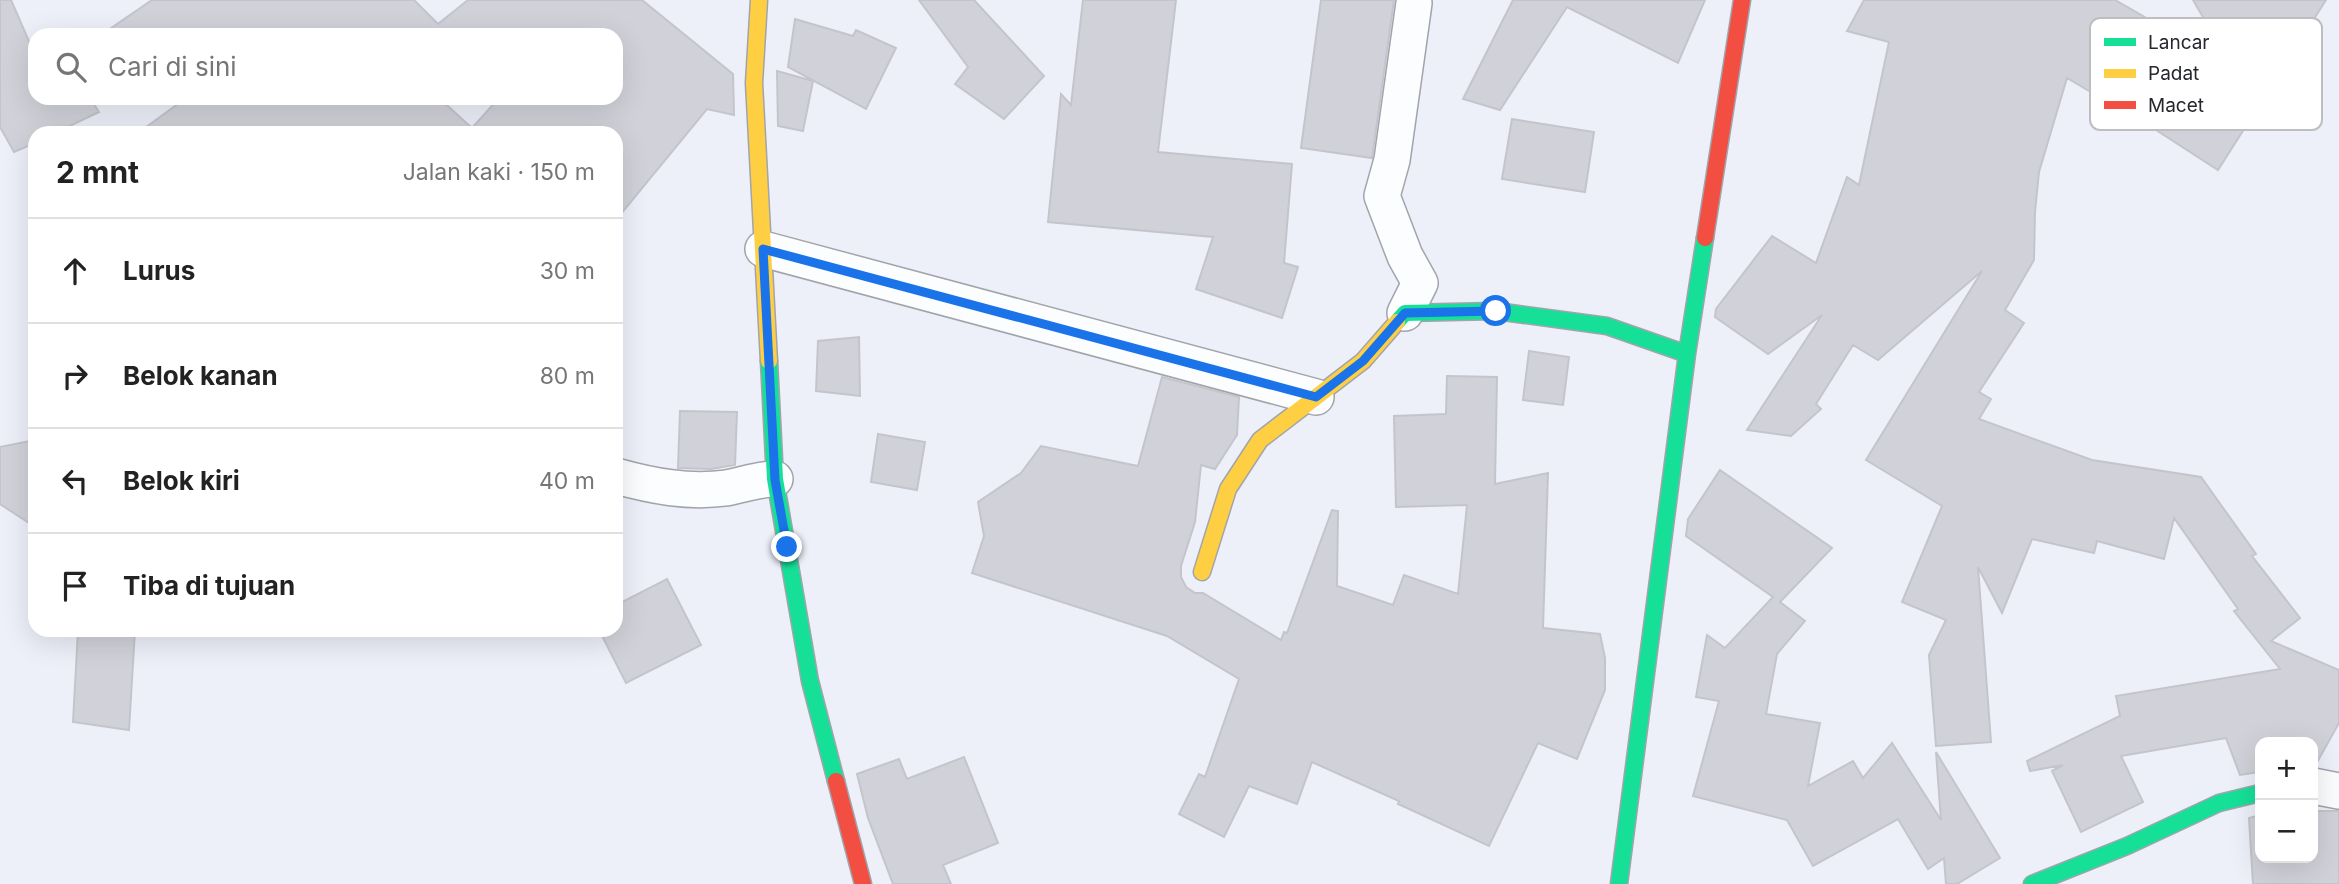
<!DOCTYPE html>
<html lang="id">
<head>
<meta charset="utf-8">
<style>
	body { margin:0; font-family:Inter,sans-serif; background:#f2f2f2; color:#222 }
	.controls { position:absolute; right:21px; bottom:21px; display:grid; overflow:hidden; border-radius:14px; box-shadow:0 7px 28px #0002 }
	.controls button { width:63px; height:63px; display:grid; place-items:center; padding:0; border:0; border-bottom:2px solid #e0e0e0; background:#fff; color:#222; font:35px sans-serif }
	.stop { position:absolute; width:21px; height:21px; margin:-16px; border:5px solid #1a73e8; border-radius:50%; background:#fff }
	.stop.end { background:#1a73e8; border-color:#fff; box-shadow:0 2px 7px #0008 }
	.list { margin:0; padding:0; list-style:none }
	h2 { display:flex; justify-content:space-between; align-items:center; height:91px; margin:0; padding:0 28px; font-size:30px }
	h2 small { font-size:23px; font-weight:400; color:#767676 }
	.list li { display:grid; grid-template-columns:46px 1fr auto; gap:21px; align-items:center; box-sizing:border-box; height:105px; padding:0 28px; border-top:2px solid #e0e0e0 }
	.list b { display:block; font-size:26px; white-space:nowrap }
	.list em { font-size:23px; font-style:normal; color:#767676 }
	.icon { flex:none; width:38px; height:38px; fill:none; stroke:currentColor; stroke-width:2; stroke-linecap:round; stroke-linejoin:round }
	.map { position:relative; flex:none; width:2339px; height:884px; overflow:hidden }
	.search { position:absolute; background:#fff; box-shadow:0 7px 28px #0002; left:28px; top:28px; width:595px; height:77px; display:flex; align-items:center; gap:18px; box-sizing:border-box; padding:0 24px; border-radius:21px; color:#767676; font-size:26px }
	.panel { position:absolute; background:#fff; box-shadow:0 7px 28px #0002; left:28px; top:126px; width:595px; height:511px; border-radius:21px }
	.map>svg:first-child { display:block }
	.building { fill:#d1d2d9; stroke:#c4c5cc; stroke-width:2 }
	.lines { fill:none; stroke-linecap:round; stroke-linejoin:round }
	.street-casing { stroke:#a2a4ab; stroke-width:38 }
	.fast-casing { stroke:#a2a4ab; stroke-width:19 }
	.slow-casing { stroke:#a2a4ab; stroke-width:19 }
	.jam-casing { stroke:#a2a4ab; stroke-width:19 }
	.street { stroke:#fcfdfe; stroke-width:35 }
	.fast { stroke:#16e098; stroke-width:16 }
	.slow { stroke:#ffcf43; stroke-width:16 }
	.jam { stroke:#f24e42; stroke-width:16 }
	.route { stroke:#1a73e8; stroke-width:9 }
	.key { fill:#fff; stroke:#bebec0; stroke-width:2 }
	.key-label { font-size:19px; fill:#25272d }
</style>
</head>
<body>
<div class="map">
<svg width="2339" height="884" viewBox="0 0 2339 884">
	<rect width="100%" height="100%" fill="#edf0f9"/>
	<!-- building -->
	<path class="building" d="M0,0H11L35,55V98H90L99,112L55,133H35V143L14,152L0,127Z
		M152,0H414L438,24L468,0H642L733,74L734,115L707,109L616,220V133H138L186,98H439L472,128L499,98H616V35H101Z
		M919,0H974L1044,76L1004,119L955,84L968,67Z
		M1083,0H1176L1158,152L1292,164L1284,263L1298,267L1282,318L1196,289L1213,237L1048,222L1061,94L1071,105Z
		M1321,0H1394L1372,158L1301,148Z
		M1513,0H1705L1678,63L1567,7L1500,110L1463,99Z
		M1864,0H2115L2232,67L2193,0H2326L2218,170L2139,119L2138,120L2067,78L2039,172L2035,212L2034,260L2005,310L2024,323L1979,392L1991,399L1979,419L2092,460L2201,477L2256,554L2252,556L2300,618L2271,641L2339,670V723L2315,766H2313V742H2260V772L2240,775L2226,738L2121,756L2143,802L2081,832L2052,771L2063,765L2030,771L2027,761L2120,716L2116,696L2280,669L2234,611L2238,609L2174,518L2164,559L2097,541L2094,553L2032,539L2002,613L1978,567L1991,742L1936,746L1929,655L1946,620L1902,602L1942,506L1866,460L1982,271L1878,360L1853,345L1816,404L1821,409L1791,436L1747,430L1822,315L1768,354L1715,317L1716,309L1772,236L1816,263L1847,177L1859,185L1889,42L1847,31Z
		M795,19L853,36L856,30L896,48L866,109L788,67Z
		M777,71L813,81L803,131L778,126Z
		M1512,119L1594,132L1585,192L1502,179Z
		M859,337L860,396L816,391L818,341Z
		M1529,351L1569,357L1563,405L1523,400Z
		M1447,376L1497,377L1495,484L1548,473L1543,628L1600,634L1605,658V690L1577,759L1538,743L1489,846L1398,804L1399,801L1312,762L1297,804L1249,786L1224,837L1179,814L1199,774L1205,777L1239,679L1167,636L972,573L984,536L978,502L1021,473L1041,446L1138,466L1162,377L1239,397L1237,435L1215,469L1201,465L1195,522L1181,566V577L1186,587L1195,593H1203L1281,640L1284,632L1287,633L1332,510L1338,511L1337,586L1393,605L1404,575L1458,594L1467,505L1396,507L1394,416L1446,414Z
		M680,411L737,412L735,465L711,469L678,468Z
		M878,434L925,442L917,490L871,482Z
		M35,440V527L0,504V447Z
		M1720,470L1832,548L1780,602L1805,621L1777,654L1766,714L1820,723L1808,786L1853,761L1863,778L1892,743L1941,820L1936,752L2000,858L1957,884H1946L1944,858L1928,869L1898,819L1813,866L1787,820L1693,796L1719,701L1696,697L1707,635L1725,648L1773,597L1686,536L1688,519Z
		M667,579L701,645L626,683L599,630H616V605Z
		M78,630H135L129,730L73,722Z
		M964,757L998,843L943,865L951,884H893L868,818L857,774L899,759L907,779Z
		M2313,811H2339V884H2253L2249,818L2260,815V858H2313Z"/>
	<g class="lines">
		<!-- street casing -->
		<g class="street-casing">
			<path id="street" d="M763,249L1316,397
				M1405,313L1420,283L1405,256L1382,196L1392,160L1414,3
				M616,476C652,486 688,493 726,488C743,485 758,479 775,479
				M2313,786L2339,791"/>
		</g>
		<!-- fast casing -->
		<g class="fast-casing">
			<path id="fast" d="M1397,322L1405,313L1496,311L1607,326L1687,354
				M769,361L775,479L810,681L836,781
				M1619,884L1687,354L1705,238
				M2032,884L2127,846L2219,803L2260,793"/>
		</g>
		<!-- slow casing -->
		<g class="slow-casing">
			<path id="slow" d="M759,0L754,83L769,361
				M1202,572L1228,489L1260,440L1363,361L1397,322"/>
		</g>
		<!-- jam casing -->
		<g class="jam-casing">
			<path id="jam" d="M1705,238L1742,0
				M836,781L863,884"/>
		</g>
		<!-- street -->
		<use href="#street" class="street"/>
		<!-- fast -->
		<use href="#fast" class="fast"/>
		<!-- slow -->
		<use href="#slow" class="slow"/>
		<!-- jam -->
		<use href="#jam" class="jam"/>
	</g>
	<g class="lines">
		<!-- route -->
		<path class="route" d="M787,547L775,480L763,249L1316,397L1363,361L1405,313L1496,311"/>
	</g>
	<!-- legend -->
	<rect x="2090" y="18" width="232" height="112" rx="10" class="key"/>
	<rect x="2104" y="38" width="32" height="8" fill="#16e098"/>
	<rect x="2104" y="69" width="32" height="9" fill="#ffcf43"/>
	<rect x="2104" y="101" width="32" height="8" fill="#f24e42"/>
	<g class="key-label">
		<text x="2148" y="49">Lancar</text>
		<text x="2148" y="80">Padat</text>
		<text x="2148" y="112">Macet</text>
	</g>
</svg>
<div class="controls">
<button>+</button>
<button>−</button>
</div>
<div class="stop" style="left:1496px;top:311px"></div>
<div class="stop end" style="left:787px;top:547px"></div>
<div class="search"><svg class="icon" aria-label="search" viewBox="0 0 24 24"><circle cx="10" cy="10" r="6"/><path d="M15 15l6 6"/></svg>Cari di sini</div>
<section class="panel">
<h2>2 mnt<small>Jalan kaki · 150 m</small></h2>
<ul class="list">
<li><svg class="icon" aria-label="ahead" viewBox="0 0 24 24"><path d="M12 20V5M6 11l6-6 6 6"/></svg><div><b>Lurus</b></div><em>30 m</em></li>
<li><svg class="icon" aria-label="right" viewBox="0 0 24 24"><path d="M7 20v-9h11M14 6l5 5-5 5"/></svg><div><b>Belok kanan</b></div><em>80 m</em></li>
<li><svg class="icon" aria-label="left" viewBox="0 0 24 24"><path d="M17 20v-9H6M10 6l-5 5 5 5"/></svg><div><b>Belok kiri</b></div><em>40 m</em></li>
<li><svg class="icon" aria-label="arrive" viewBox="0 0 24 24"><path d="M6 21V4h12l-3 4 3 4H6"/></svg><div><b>Tiba di tujuan</b></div></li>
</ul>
</section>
</div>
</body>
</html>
